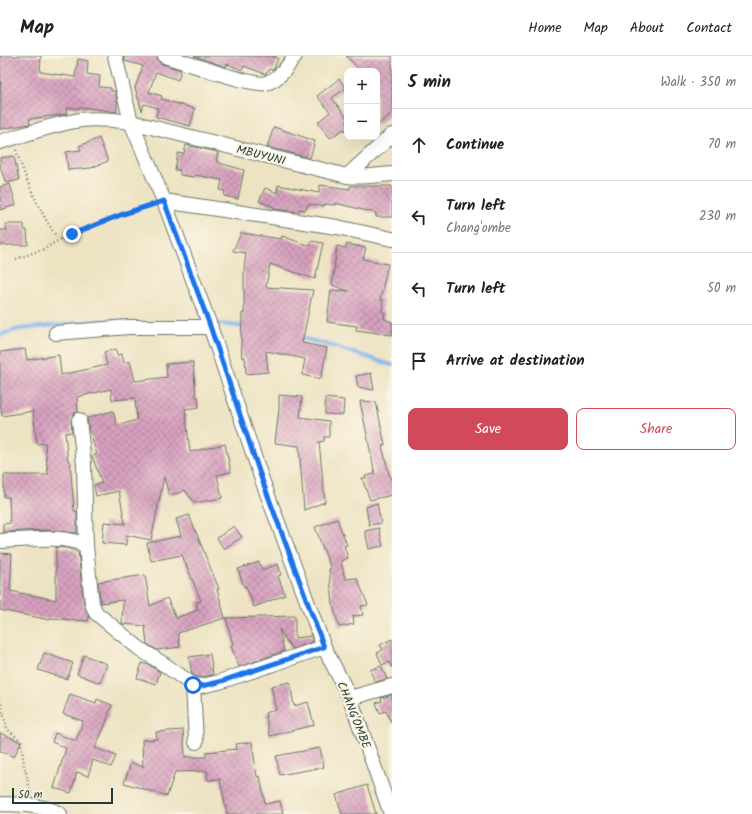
<!DOCTYPE html>
<html lang="en">
<head>
<meta charset="utf-8">
<style>
	body { margin:0; font-family:Kalam,sans-serif; background:#f6f6f6; color:#222 }
	.controls { position:absolute; right:12px; top:12px; display:grid; overflow:hidden; border-radius:8px; box-shadow:0 4px 16px #0002 }
	.controls button { width:36px; height:36px; display:grid; place-items:center; padding:0; border:0; border-bottom:1px solid #e0e0e0; background:#fff; color:#222; font:20px sans-serif }
	.scale { position:absolute; left:12px; bottom:10px; width:101px; box-sizing:border-box; padding-left:4px; border:2px solid #1f3d34; border-top:0; font-size:11px; line-height:14px; white-space:nowrap; color:#1f3d34; -webkit-text-stroke:3px #fcf5e5; paint-order:stroke }
	.stop { position:absolute; width:12px; height:12px; margin:-9px; border:3px solid #1a73e8; border-radius:50%; background:#fff }
	.stop.end { background:#1a73e8; border-color:#fff; box-shadow:0 1px 4px #0008 }
	.list { margin:0; padding:0; list-style:none }
	h2 { display:flex; justify-content:space-between; align-items:center; height:52px; margin:0; padding:0 16px; font-size:17px }
	h2 small { font-size:13px; font-weight:400; color:#767676 }
	.list li { display:grid; grid-template-columns:26px 1fr auto; gap:12px; align-items:center; box-sizing:border-box; height:72px; padding:0 16px; border-top:1px solid #e0e0e0 }
	.list b { display:block; font-size:15px; white-space:nowrap }
	.list p { margin:0; font-size:13px; white-space:nowrap; color:#767676 }
	.list em { font-size:13px; font-style:normal; color:#767676 }
	.actions { display:flex; gap:8px; padding:12px 16px }
	.actions a { flex:1; padding:9px 0; border:1px solid #d1495b; border-radius:8px; text-align:center; font-size:14px; color:#d1495b }
	.actions .main { background:#d1495b; color:#fff }
	.icon { flex:none; width:22px; height:22px; fill:none; stroke:currentColor; stroke-width:2; stroke-linecap:round; stroke-linejoin:round }
	.map { position:relative; flex:none; width:392px; height:758px; overflow:hidden }
	header { display:flex; align-items:center; gap:24px; box-sizing:border-box; height:56px; padding:0 20px; background:#fff; border-bottom:1px solid #e0e0e0 }
	header strong { font-size:19px }
	nav { display:flex; gap:22px; margin-inline-start:auto; font-size:14px }
	main { display:flex }
	aside { flex:1; background:#fff }
	.map>svg:first-child { display:block }
	.lines { fill:none; stroke-linecap:round; stroke-linejoin:round }
	.stream { stroke:#83b5ef; stroke-width:4 }
	.building { fill:url(#building-cross-hatch) }
	.minor-casing { stroke:#677766; stroke-width:16 }
	.path { stroke:#677766; stroke-width:2.5; stroke-dasharray:1 3; stroke-linecap:butt }
	.minor { stroke:#fff; stroke-width:14 }
	.route { stroke:#1a73e8; stroke-width:5 }
	.labels { text-anchor:middle; stroke-width:4; stroke-linejoin:round; paint-order:stroke }
	.street-label { font-size:12px; fill:#1f3d34; stroke:#fcf5e5 }
</style>
</head>
<body>
<header>
<strong>Map</strong>
<nav><a>Home</a><a>Map</a><a>About</a><a>Contact</a></nav>
</header>
<main>
<div class="map">
<svg width="392" height="758" viewBox="0 0 392 758">
	<defs>
		<pattern id="building-cross-hatch" width="8" height="8" patternUnits="userSpaceOnUse"><rect width="8" height="8" fill="#d8a1bf"/><path d="M0 0l8 8M0 8l8-8" fill="none" stroke="#af849c"/></pattern>
	</defs>
	<rect width="100%" height="100%" fill="#fcf5e5"/>
	<filter id="ink" filterUnits="userSpaceOnUse"><feTurbulence type="fractalNoise" baseFrequency=".025" numOctaves="2"/><feDisplacementMap in="SourceGraphic" scale="8" xChannelSelector="R" yChannelSelector="G"/><feConvolveMatrix kernelMatrix="1 2 1 2 8 2 1 2 1" color-interpolation-filters="sRGB"/></filter>
	<filter id="wash" filterUnits="userSpaceOnUse"><feTurbulence type="fractalNoise" baseFrequency=".012" numOctaves="4" result="noise"/><feDisplacementMap in="SourceGraphic" scale="16" xChannelSelector="R" yChannelSelector="G"/><feGaussianBlur stdDeviation="0.9" result="paint"/><feColorMatrix in="noise" values="0 0 0 0 0 0 0 0 0 0 0 0 0 0 0 0 0 1.4 0 .05"/><feComposite in="paint" operator="in"/></filter>
	<g filter="url(#wash)">
		<rect width="100%" height="100%" fill="#ede3c3"/>
		<g class="lines">
			<!-- stream -->
			<path class="stream" d="M213,267L246,271
				M0,279L19,273L97,265H122
				M298,281L329,289L392,309"/>
		</g>
		<g id="blocks">
			<!-- building -->
			<path class="building" d="M0,0H41L40,16L75,21L78,3L88,5L87,18L100,20L99,31L111,32V35H115L117,46V56L89,52H66L67,58L29,63L30,68L0,73V55H1Z
				M124,0H157L158,5L162,8L181,14L178,24L156,16L149,36L162,40L161,43L195,53L190,70L156,61L158,52L144,48L142,55L135,32L143,10L125,5Z
				M194,0H272L278,2L274,13L272,14L269,13L267,17L265,18L244,10L242,14L227,8L226,11Z
				M346,0H392V57L377,70V15H361Z
				M339,23L346,32L332,42L347,62V73L345,75L344,73L330,82L318,66L330,56L317,40Z
				M274,71L315,85L310,102L267,91Z
				M99,82L108,105L91,112L68,114L66,96L81,94L79,90Z
				M186,89L218,96L216,105L219,106V107L244,114L238,143L224,140L225,135L220,134L222,124L195,119L194,121L180,119V114H175L178,97L184,98Z
				M14,100L19,124L6,127L1,114L0,102Z
				M10,128L16,149L0,154V131Z
				M278,129L319,137L320,129L350,133V130H392V161H376V157L335,147V149L324,148V150L308,148L306,154L299,153V156L274,153V151L259,145L265,132L277,137Z
				M5,168H24V174H27L28,189H0V174H7Z
				M241,177L281,183L282,180L310,190L311,185L323,187L315,223L270,208L266,231L313,234L302,287L327,292L321,323L302,319L305,303L266,295L268,316L246,318L245,301L242,302L241,289L242,257L244,258V213L246,197L233,195Z
				M347,188L366,192L363,203L388,208L380,244H383L382,256L385,257L384,263L392,266V279L356,274L357,270L327,266L331,234L349,235L332,229L337,190L346,192Z
				M25,293L27,304L59,299L61,319L107,309L104,296L116,293L117,299L122,298L124,307L130,305L135,325L167,321L166,308L193,306L196,341H198L199,351L185,353L190,396L225,388L231,416L217,419L222,442L194,447L185,434L179,437L169,439L164,421L151,484L126,479V489L102,487L104,466L125,468L119,435L96,440L94,429L102,427L92,400L97,398L90,376H89L87,362L113,355L117,370L137,364L135,342L112,344L111,333L77,341L78,356L74,357L71,365L72,376L65,377L68,405H70L74,455L77,456V477L45,474L3,476V468L10,467L9,441H4V419H48L45,387L37,388L33,355L2,360L0,346V296Z
				M371,317L374,334L358,331L356,320Z
				M279,339L302,341L300,361L329,365V381H324V385L319,386L325,446L304,454L299,390L275,387L279,353Z
				M325,342L344,344L343,359L325,358Z
				M360,345L376,346L385,389L382,390L390,422H392V439L370,444L362,422H366L365,420L375,418Z
				M377,447L381,467L369,469L366,451Z
				M189,459L219,533H217L225,562L178,577L180,591L157,594L147,588L145,570L123,568L122,567L123,544L101,547L98,526L145,519L150,550L167,542L176,562L198,554L196,546L201,545L182,499L151,505L147,487L181,480L176,463Z
				M337,463L347,489L344,490L348,502L341,505L345,523L357,522L368,549L361,550L363,559L353,560L354,568L339,571L333,548L329,513H331L315,471Z
				M234,470L242,481L224,493L217,482Z
				M379,472L383,490L369,493L365,475Z
				M56,491L67,492L78,496L84,549L89,561L88,565L50,562V564L0,554V497L12,498L10,535L56,544Z
				M259,506L262,514L278,508L281,519L278,520L285,539L254,551L246,530L244,531L238,513Z
				M295,560V582L311,580L313,586L292,593L279,573L284,595L239,611L231,590L233,589L226,562Z
				M392,583V612L389,606L382,609L377,597L383,594L380,589Z
				M44,597L73,607L67,623L38,614Z
				M210,598L213,619L201,621H196L192,618L189,601Z
				M84,599L107,608L100,627L77,618Z
				M142,607L149,609L160,616L156,628L137,622Z
				M381,610L387,623L375,626L370,614Z
				M290,626L294,650L308,646L314,669L270,680L265,657L276,654L271,630Z
				M70,638L96,647L97,643L112,649L104,672L95,692L116,700L111,711L93,704L88,720L77,716L71,737L54,732L66,692L52,686L55,677L76,685L83,665L63,658Z
				M392,639V668L386,655L380,657L376,647L382,645L381,642Z
				M183,674L185,701H206V696L237,693L236,688L252,686L257,721L260,720L265,748L280,745L283,758H227L220,723L208,724L207,715L175,716L167,740L124,727L131,707L143,711L142,684L157,683L156,676Z
				M0,677L21,686L14,701L0,695Z
				M320,692L324,711L280,719L276,700Z
				M367,729L376,758H342L336,739Z"/>
		</g>
	</g>
	<g filter="url(#ink)">
		<use href="#blocks" fill-opacity="0" stroke="#677766" stroke-width="1"/>
		<g class="lines">
			<!-- minor casing -->
			<g class="minor-casing">
				<path id="minor" d="M115,0L131,66L164,145L209,267L261,421L324,591L350,642L391,758
					M165,0C181,5 255,31 266,27C280,23 287,11 295,0
					M0,86C27,78 53,68 81,64C98,62 114,64 131,66L347,120C362,122 377,119 392,118
					M347,120L392,79
					M164,145L337,171L392,183
					M56,277L129,271H211
					M79,364L84,409L86,490
					M0,485C21,484 69,478 86,490L92,548L96,557L140,593L165,609L193,629L202,630L219,626L324,591
					M193,629L196,686
					M350,642L392,630
					M0,748C21,749 41,748 60,758"/>
			</g>
			<!-- path -->
			<path class="path" d="M16,94C27,126 39,156 59,184
				M16,203L44,193L59,184L72,178L123,158L152,149
				M0,644L7,673L21,685L24,709L31,737"/>
			<!-- minor -->
			<use href="#minor" class="minor"/>
		</g>
	</g>
	<g class="lines" filter="url(#ink)">
		<!-- route -->
		<path class="route" d="M72,178L123,158L164,145L209,267L261,421L324,591L219,626L202,630L193,629"/>
	</g>
	<g class="labels">
		<!-- street labels -->
		<g class="street-label">
			<text transform="translate(261 99) rotate(14)" y="4">MBUYUNI</text>
			<text transform="translate(354 659) rotate(68)" y="4">CHANG'OMBE</text>
		</g>
	</g>
</svg>
<div class="controls">
<button>+</button>
<button>−</button>
</div>
<div class="scale">50 m</div>
<div class="stop" style="left:193px;top:629px"></div>
<div class="stop end" style="left:72px;top:178px"></div>
</div>
<aside>
<h2>5 min<small>Walk · 350 m</small></h2>
<ul class="list">
<li><svg class="icon" aria-label="ahead" viewBox="0 0 24 24"><path d="M12 20V5M6 11l6-6 6 6"/></svg><div><b>Continue</b></div><em>70 m</em></li>
<li><svg class="icon" aria-label="left" viewBox="0 0 24 24"><path d="M17 20v-9H6M10 6l-5 5 5 5"/></svg><div><b>Turn left</b><p>Chang'ombe</p></div><em>230 m</em></li>
<li><svg class="icon" aria-label="left" viewBox="0 0 24 24"><path d="M17 20v-9H6M10 6l-5 5 5 5"/></svg><div><b>Turn left</b></div><em>50 m</em></li>
<li><svg class="icon" aria-label="arrive" viewBox="0 0 24 24"><path d="M6 21V4h12l-3 4 3 4H6"/></svg><div><b>Arrive at destination</b></div></li>
</ul>
<div class="actions"><a class="main">Save</a><a>Share</a></div>
</aside>
</main>
</body>
</html>
